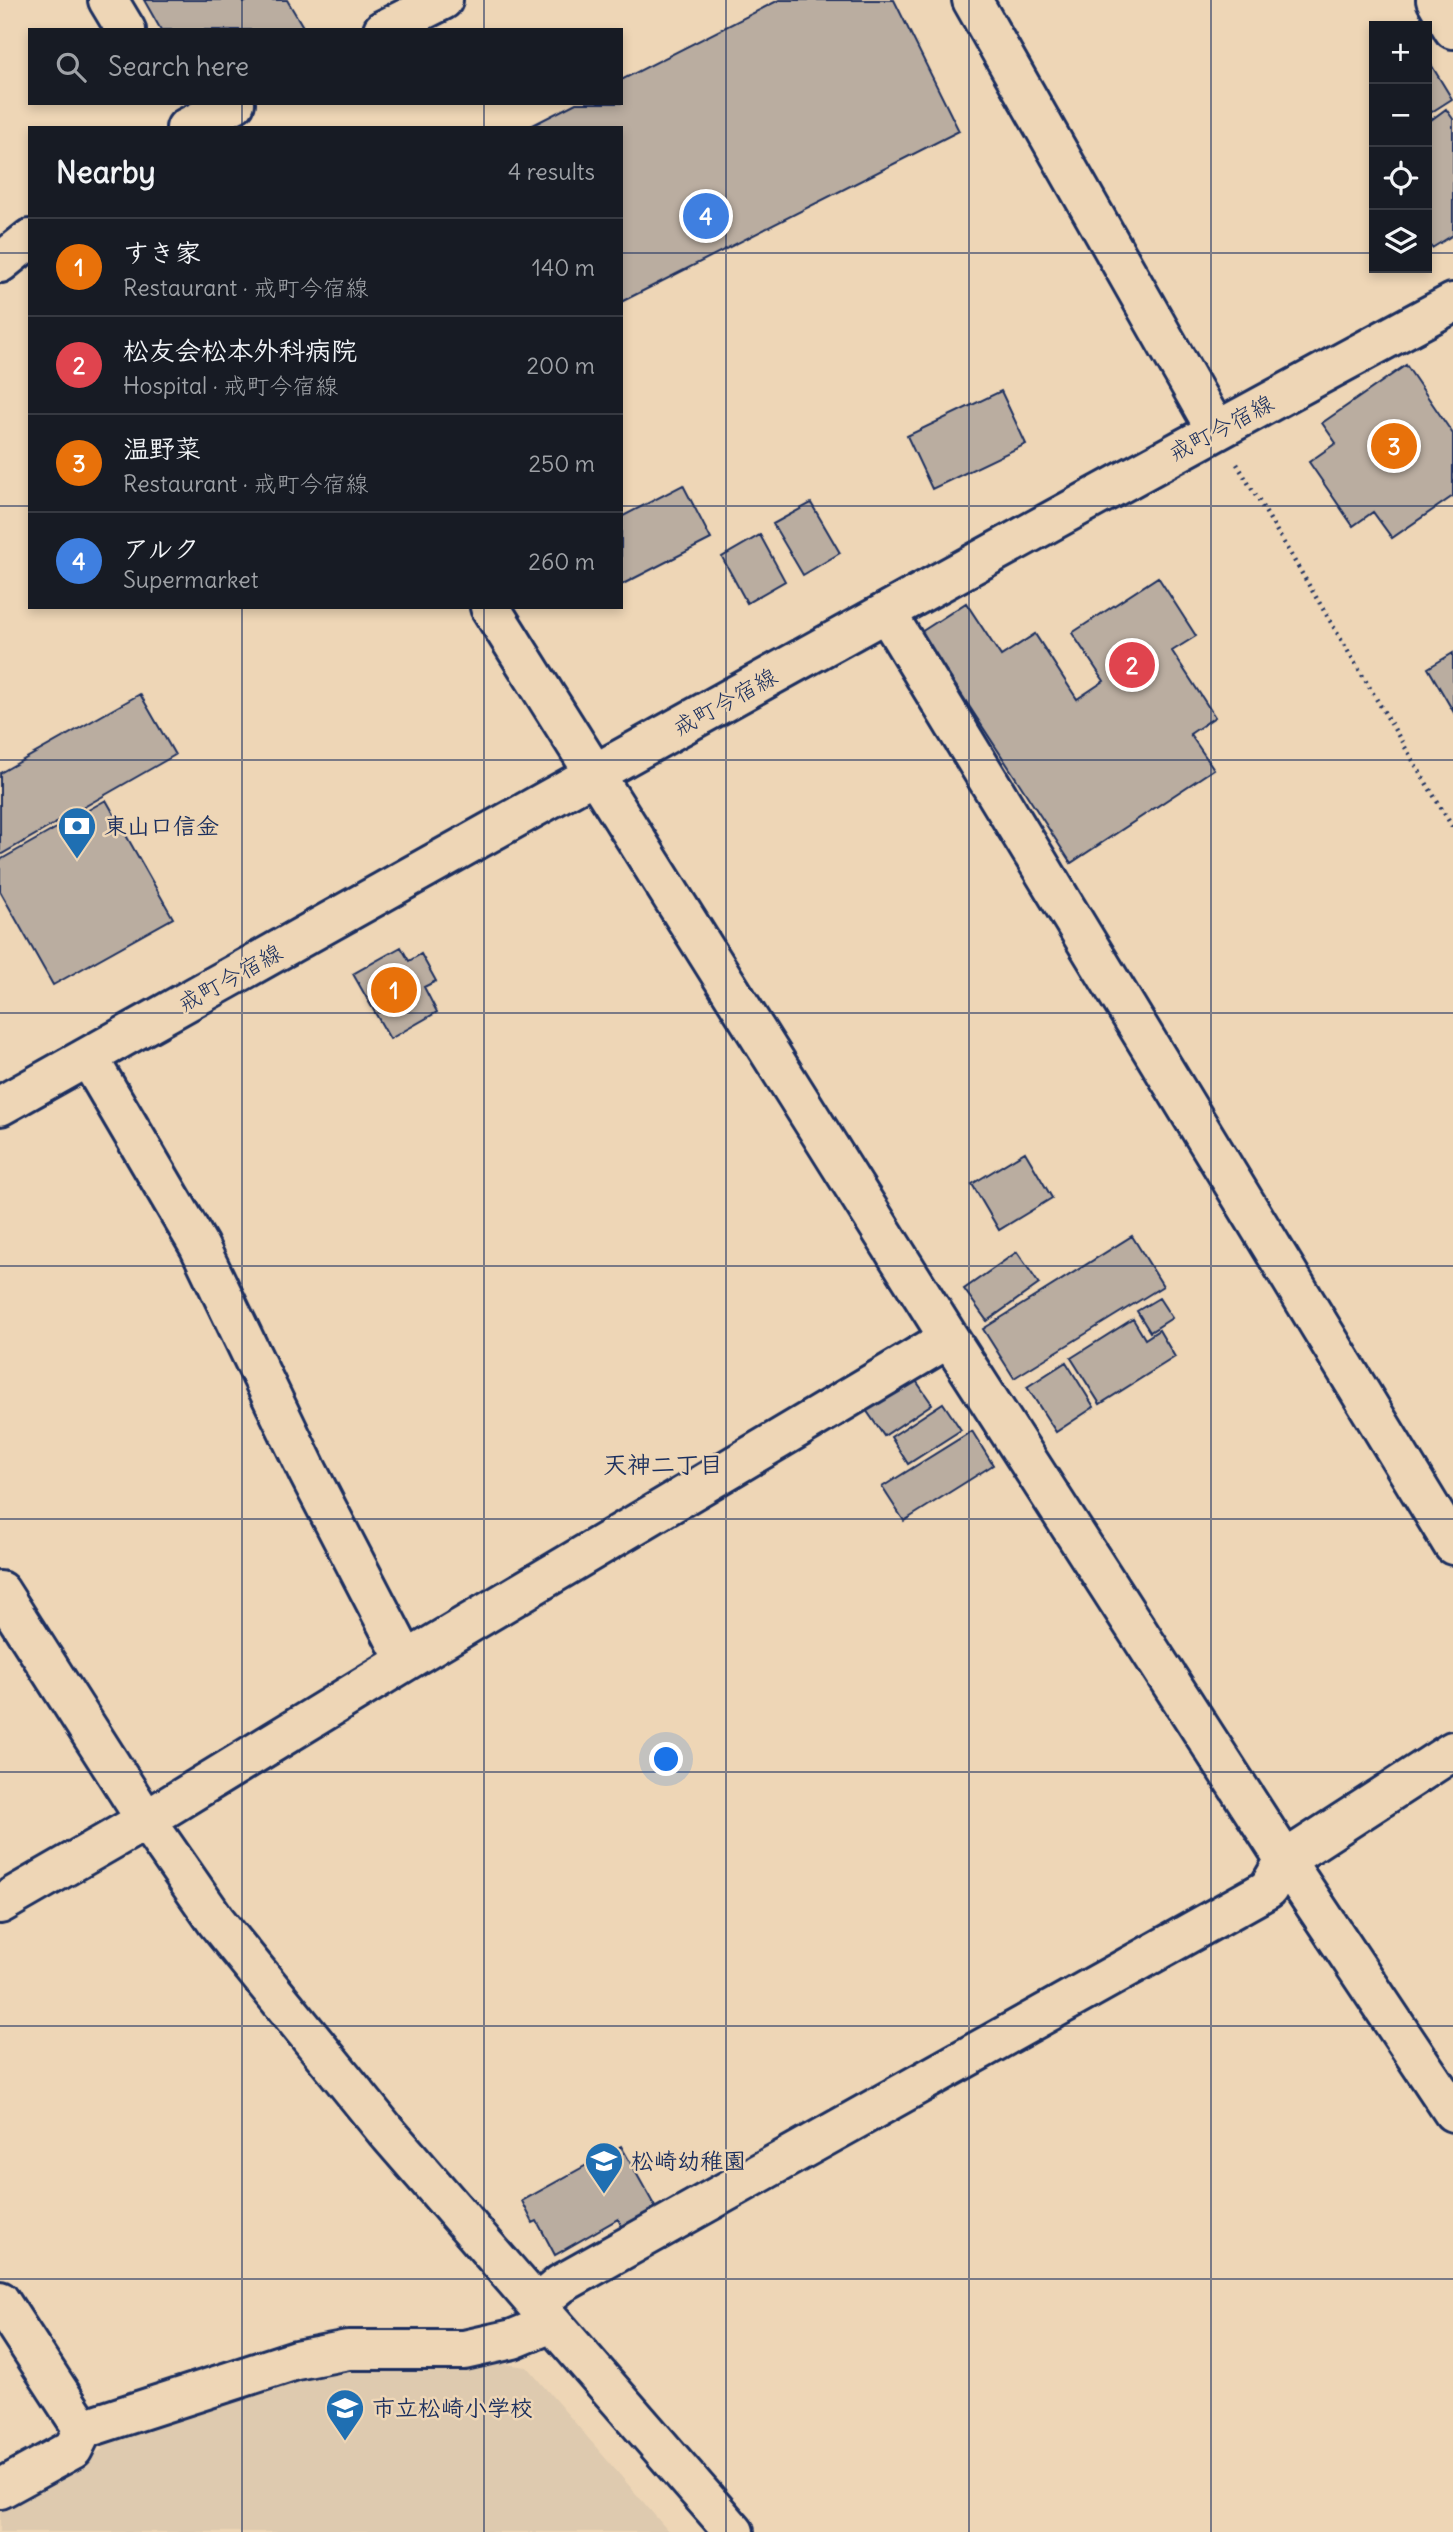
<!DOCTYPE html>
<html lang="en">
<head>
<meta charset="utf-8">
<style>
	body { margin:0; font-family:Delius,"Klee One",sans-serif; background:#20242c; color:#f1f3f6 }
	.controls { position:absolute; right:21px; top:21px; display:grid; overflow:hidden; border-radius:0px; box-shadow:0 4px 10px #0003 }
	.controls button { width:63px; height:63px; display:grid; place-items:center; padding:0; border:0; border-bottom:2px solid #363941; background:#171b24; color:#f1f3f6; font:35px sans-serif }
	.you { position:absolute; left:667px; top:1760px; width:24px; height:24px; margin:-18px; border:5px solid #fff; border-radius:50%; background:#1a73e8; box-shadow:0 0 0 10px #1a73e833 }
	.badge { display:grid; place-items:center; width:46px; height:46px; border-radius:50%; background:#1f6fb2; color:#fff; font-size:23px; font-weight:700 }
	.pin { position:absolute; translate:-50% -50%; border:4px solid #fff; box-shadow:0 2px 7px #0006 }
	.list { margin:0; padding:0; list-style:none }
	h2 { display:flex; justify-content:space-between; align-items:center; height:91px; margin:0; padding:0 28px; font-size:30px }
	h2 small { font-size:23px; font-weight:400; color:#9ea1a6 }
	.list li { display:grid; grid-template-columns:46px 1fr auto; gap:21px; align-items:center; box-sizing:border-box; height:98px; padding:0 28px; border-top:2px solid #363941 }
	.list b { display:block; font-size:26px; white-space:nowrap }
	.list p { margin:0; font-size:23px; white-space:nowrap; color:#9ea1a6 }
	.list em { font-size:23px; font-style:normal; color:#9ea1a6 }
	.icon { flex:none; width:38px; height:38px; fill:none; stroke:currentColor; stroke-width:2; stroke-linecap:round; stroke-linejoin:round }
	.map { position:relative; flex:none; width:1453px; height:2532px; overflow:hidden }
	.search { position:absolute; background:#171b24; box-shadow:0 4px 10px #0003; left:28px; top:28px; width:595px; height:77px; display:flex; align-items:center; gap:18px; box-sizing:border-box; padding:0 24px; border-radius:0px; color:#9ea1a6; font-size:26px }
	.panel { position:absolute; background:#171b24; box-shadow:0 4px 10px #0003; left:28px; top:126px; width:595px; height:483px; border-radius:0px }
	.map>svg:first-child { display:block }
	.built { fill:#decaaf }
	.building { fill:#baada0; stroke:#1b2f5e; stroke-width:2 }
	.lines { fill:none; stroke-linecap:round; stroke-linejoin:round }
	.minor-casing { stroke:#1b2f5e; stroke-width:44 }
	.path { stroke:#1b2f5e; stroke-width:4.5; stroke-dasharray:2 5; stroke-linecap:butt }
	.minor { stroke:#eed6b6; stroke-width:38 }
	.grid { fill:none; stroke:#1b2f5e; stroke-width:2; stroke-opacity:0.55 }
	.labels { text-anchor:middle; stroke-width:5; stroke-linejoin:round; paint-order:stroke }
	.street-label { font-size:23px; fill:#1b2f5e; stroke:#eed6b6 }
	.poi-label { font-size:23px; font-weight:bold; fill:#1b2f5e; stroke:#eed6b6; text-anchor:start }
	.neighbourhood-label { font-size:24px; font-weight:bold; fill:#1b2f5e; stroke:#eed6b6 }
</style>
</head>
<body>
<div class="map">
<svg width="1453" height="2532" viewBox="0 0 1453 2532">
	<rect width="100%" height="100%" fill="#eed6b6"/>
	<filter id="ink" filterUnits="userSpaceOnUse"><feTurbulence type="fractalNoise" baseFrequency=".0143" numOctaves="2"/><feDisplacementMap in="SourceGraphic" scale="14" xChannelSelector="R" yChannelSelector="G"/><feConvolveMatrix kernelMatrix="1 2 1 2 8 2 1 2 1" color-interpolation-filters="sRGB"/></filter>
	<g filter="url(#ink)">
		<!-- built -->
		<path class="built" d="M476,2360L527,2367L669,2532H0V2510L103,2449L94,2435L357,2361Z"/>
		<!-- building -->
		<path class="building" d="M144,0H242L244,3L249,0H287L305,30H161Z
			M779,0H894L959,131L621,302V128H527L576,103H621V80Z
			M1427,58L1452,99L1427,115Z
			M1446,109L1453,119V235L1432,248L1427,241V123Z
			M1406,365L1453,434V496L1392,538L1373,512L1353,526L1309,462L1336,443L1322,423Z
			M1001,391L1026,444L932,489L907,436Z
			M683,485L711,539L621,585V517Z
			M811,503L840,553L803,575L773,524Z
			M760,535L785,581L747,603L722,557Z
			M1158,577L1196,636L1172,651L1215,717L1190,734L1214,769L1071,863L921,632L966,603L1001,656L1035,634L1077,699L1104,681L1072,633Z
			M1453,653V711L1428,668Z
			M140,694L175,755L0,855V773Z
			M106,800L173,918L53,985L0,891V860Z
			M401,947L409,961L421,954L436,981L424,987L437,1012L390,1039L353,974Z
			M1025,1152L1052,1198L999,1230L972,1184Z
			M1132,1236L1163,1286L1014,1378L983,1329Z
			M1017,1252L1039,1284L987,1321L964,1289Z
			M1159,1298L1172,1318L1150,1332L1137,1311Z
			M1133,1319L1145,1339L1159,1330L1175,1357L1100,1404L1071,1358Z
			M1066,1362L1094,1407L1056,1432L1027,1387Z
			M910,1372L932,1404L884,1436L862,1404Z
			M943,1403L961,1430L908,1464L891,1437Z
			M972,1431L993,1465L904,1521L882,1487Z
			M621,2146L658,2212L624,2231L618,2219L555,2255L537,2221L533,2223L522,2201Z"/>
		<g class="lines">
			<!-- minor casing -->
			<g class="minor-casing">
				<path id="minor" d="M108,0L126,30
					M972,0L1216,430
					M1436,0L1453,29
					M383,30L443,0
					M186,128L235,103
					M0,263L30,239
					M490,607L949,1338L1285,1860L1453,2112
					M886,612L1453,1545
					M88,1057L199,1246L308,1472L406,1661
					M0,1106C483,836 965,565 1453,303
					M0,1591L146,1820L216,1921L385,2130L734,2532
					M0,1904L146,1820L406,1661L949,1338
					M0,2301L83,2429
					M537,2304L561,2284L1268,1889L1285,1860L1453,1751
					M0,2489L73,2449L83,2429L296,2360L348,2350H464L513,2339L552,2323"/>
			</g>
			<!-- path -->
			<path class="path" d="M1237,464L1453,828"/>
			<!-- minor -->
			<use href="#minor" class="minor"/>
		</g>
	</g>
	<!-- grid -->
	<path class="grid" d="M242,0V30M484,0V30M726,0V2532M969,0V2532M1211,0V2532M242,103V128M484,103V128M0,253H30M621,253H1374M1427,253H1453M0,506H30M621,506H1453M242,607V2532M484,607V2532M0,760H1453M0,1013H1453M0,1266H1453M0,1519H1453M0,1772H1453M0,2026H1453M0,2279H1453"/>
	<!-- icons -->
	<defs>
		<g id="bank-pin" transform="scale(2.0125)"><path d="M0 17L-7.5 6A9.5 9.5 0 1 1 7.5 6Z" fill="#1f6fb2" stroke="#eed6b6"/><path d="M-6-4H6V4H-6ZM0-2.3a2.3 2.3 0 1 0 0 4.6a2.3 2.3 0 1 0 0-4.6Z" fill="#fff"/></g>
		<g id="school-pin" transform="scale(2.0125)"><path d="M0 17L-7.5 6A9.5 9.5 0 1 1 7.5 6Z" fill="#1f6fb2" stroke="#eed6b6"/><path d="M0-5L7-2L0 1L-7-2ZM-4 1L0 2.5L4 1V4Q0 6-4 4Z" fill="#fff"/></g>
	</defs>
	<g fill-rule="evenodd">
		<use href="#bank-pin" x="77" y="826"/>
		<use href="#school-pin" x="604" y="2161"/>
		<use href="#school-pin" x="345" y="2408"/>
	</g>
	<g class="labels">
		<!-- street labels -->
		<g class="street-label">
			<text transform="translate(1221 428) rotate(-28)" y="8">戒町今宿線</text>
			<text transform="translate(725 702) rotate(-29)" y="8">戒町今宿線</text>
			<text transform="translate(230 978) rotate(-29)" y="8">戒町今宿線</text>
		</g>
		<!-- poi labels -->
		<g class="poi-label">
			<text x="104" y="834">東山口信金</text>
			<text x="631" y="2169">松崎幼稚園</text>
			<text x="372" y="2416">市立松崎小学校</text>
		</g>
		<!-- neighbourhood labels -->
		<g class="neighbourhood-label">
			<text x="663" y="1473">天神二丁目</text>
		</g>
	</g>
</svg>
<div class="controls">
<button>+</button>
<button>−</button>
<button><svg class="icon" aria-label="locate" viewBox="0 0 24 24"><circle cx="12" cy="12" r="6"/><path d="M12 2v4M12 18v4M2 12h4M18 12h4"/></svg></button>
<button><svg class="icon" aria-label="layers" viewBox="0 0 24 24"><path d="M12 4l9 5-9 5-9-5zM3 14l9 5 9-5"/></svg></button>
</div>
<div class="you"></div>
<div class="pin badge" style="left:394px;top:990px;background:#e8710a">1</div>
<div class="pin badge" style="left:1132px;top:665px;background:#e0444e">2</div>
<div class="pin badge" style="left:1394px;top:446px;background:#e8710a">3</div>
<div class="pin badge" style="left:706px;top:216px;background:#3f7fe0">4</div>
<div class="search"><svg class="icon" aria-label="search" viewBox="0 0 24 24"><circle cx="10" cy="10" r="6"/><path d="M15 15l6 6"/></svg>Search here</div>
<section class="panel">
<h2>Nearby<small>4 results</small></h2>
<ul class="list">
<li><span class="badge" style="background:#e8710a">1</span><div><b>すき家</b><p>Restaurant · 戒町今宿線</p></div><em>140 m</em></li>
<li><span class="badge" style="background:#e0444e">2</span><div><b>松友会松本外科病院</b><p>Hospital · 戒町今宿線</p></div><em>200 m</em></li>
<li><span class="badge" style="background:#e8710a">3</span><div><b>温野菜</b><p>Restaurant · 戒町今宿線</p></div><em>250 m</em></li>
<li><span class="badge" style="background:#3f7fe0">4</span><div><b>アルク</b><p>Supermarket</p></div><em>260 m</em></li>
</ul>
</section>
</div>
</body>
</html>
